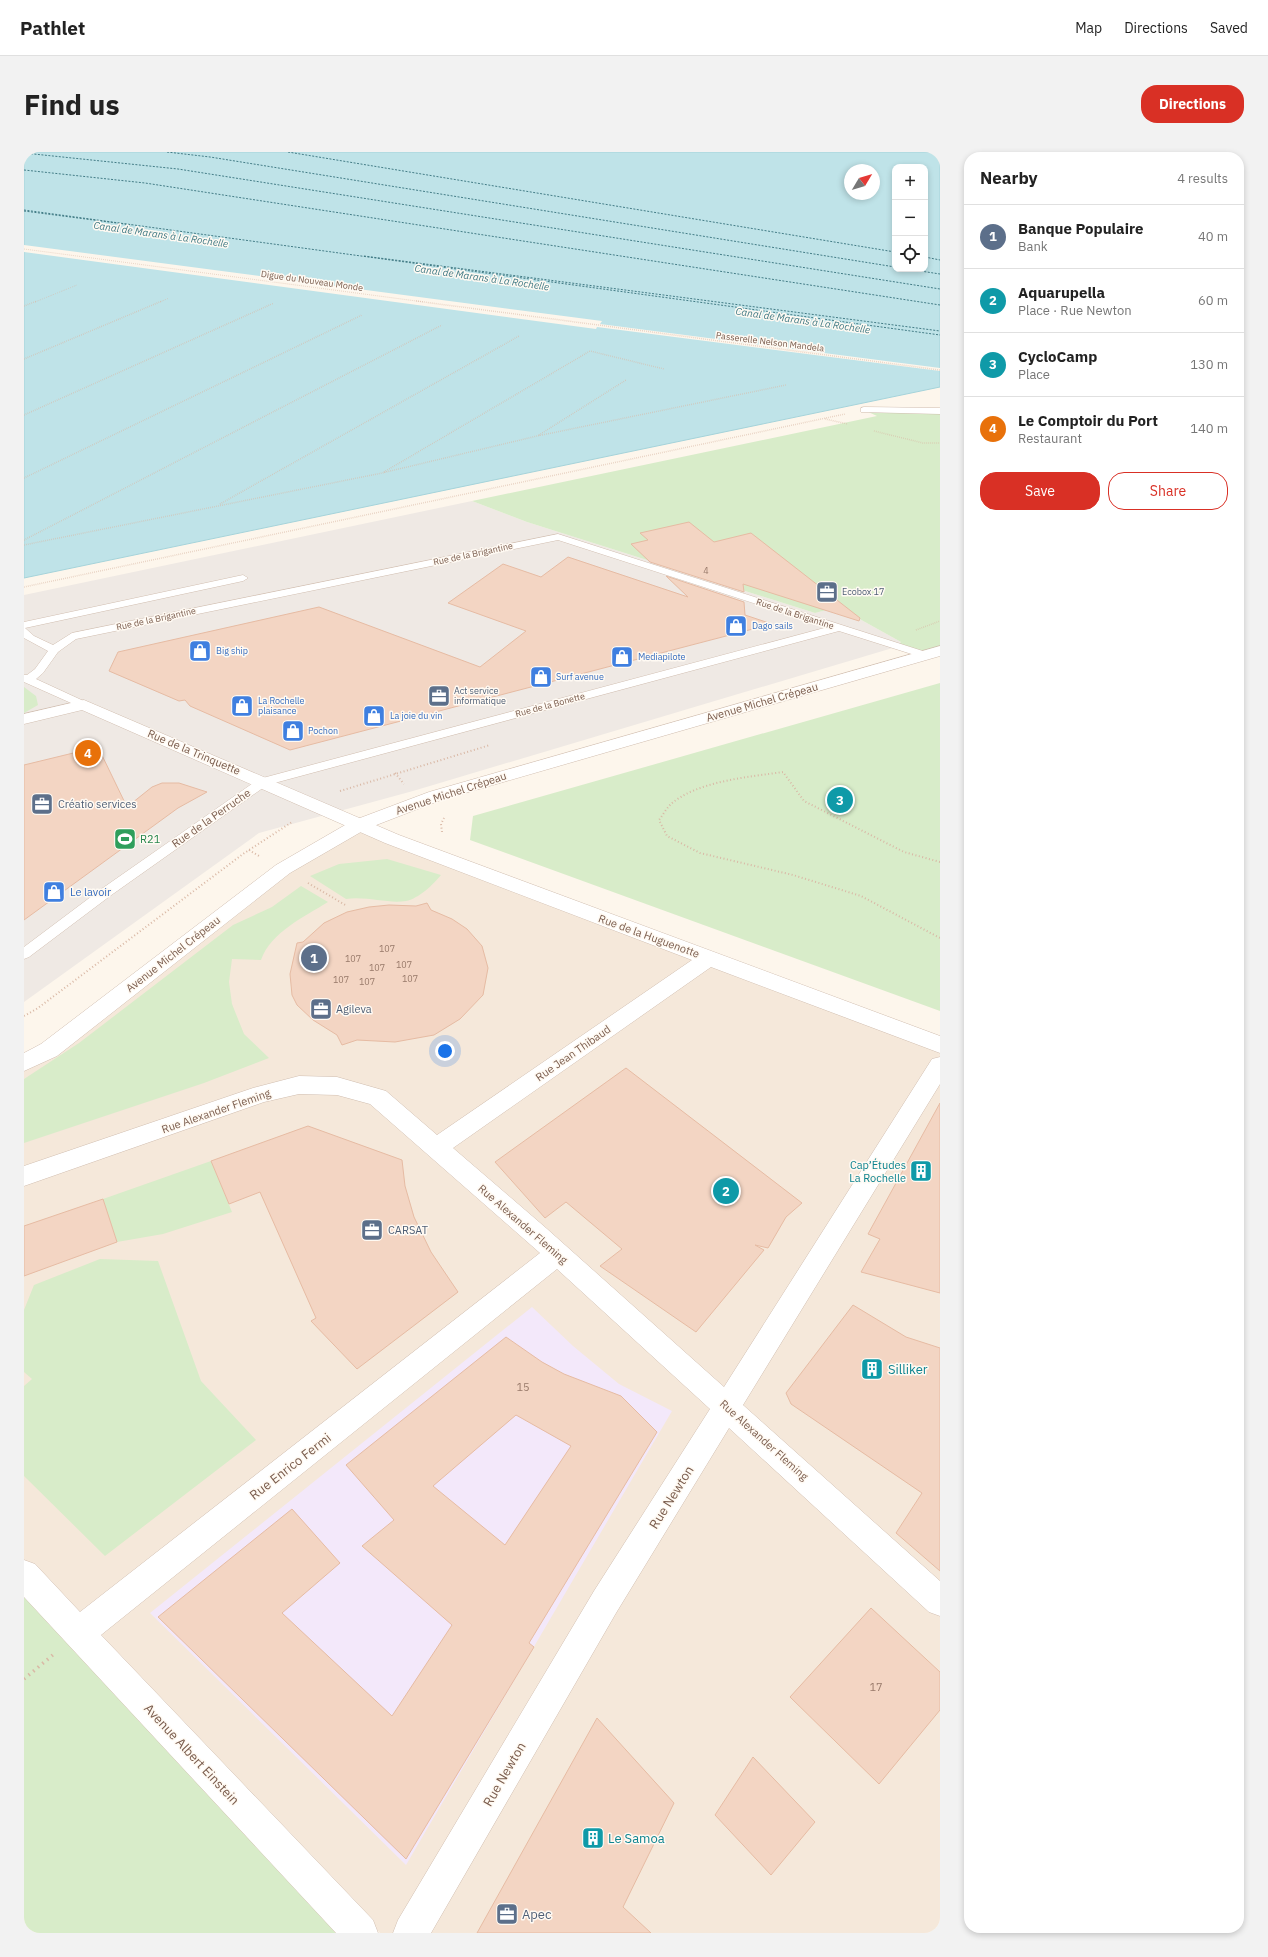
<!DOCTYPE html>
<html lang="en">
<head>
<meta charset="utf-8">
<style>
	body { margin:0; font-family:"IBM Plex Sans",sans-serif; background:#f2f2f2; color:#222 }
	.controls { position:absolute; right:12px; top:12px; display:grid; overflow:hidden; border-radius:8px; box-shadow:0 2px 6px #0003 }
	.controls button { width:36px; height:36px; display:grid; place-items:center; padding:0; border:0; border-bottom:1px solid #e0e0e0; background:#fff; color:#222; font:20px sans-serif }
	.compass { position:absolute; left:820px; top:12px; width:36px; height:36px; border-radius:50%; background:#fff; box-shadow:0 2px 6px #0003; rotate:52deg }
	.you { position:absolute; left:421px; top:899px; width:14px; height:14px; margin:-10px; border:3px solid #fff; border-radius:50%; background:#1a73e8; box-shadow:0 0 0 6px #1a73e833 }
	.badge { display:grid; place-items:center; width:26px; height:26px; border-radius:50%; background:#d93025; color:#fff; font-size:13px; font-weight:700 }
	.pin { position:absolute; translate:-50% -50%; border:2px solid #fff; box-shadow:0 1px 4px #0006 }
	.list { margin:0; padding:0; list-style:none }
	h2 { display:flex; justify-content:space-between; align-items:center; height:52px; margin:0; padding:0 16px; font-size:17px }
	h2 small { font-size:13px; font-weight:400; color:#767676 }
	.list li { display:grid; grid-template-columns:26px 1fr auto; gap:12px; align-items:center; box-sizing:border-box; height:64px; padding:0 16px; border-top:1px solid #e0e0e0 }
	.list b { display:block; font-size:15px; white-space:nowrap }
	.list p { margin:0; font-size:13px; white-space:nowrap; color:#767676 }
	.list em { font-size:13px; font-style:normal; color:#767676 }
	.actions { display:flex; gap:8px; padding:12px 16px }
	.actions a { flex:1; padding:9px 0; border:1px solid #d93025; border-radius:16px; text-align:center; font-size:14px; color:#d93025 }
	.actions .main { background:#d93025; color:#fff }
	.icon { flex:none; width:22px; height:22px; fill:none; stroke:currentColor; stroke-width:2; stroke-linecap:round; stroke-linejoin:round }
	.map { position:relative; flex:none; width:916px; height:1781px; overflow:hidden; border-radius:16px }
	header { display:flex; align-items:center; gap:24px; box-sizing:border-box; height:56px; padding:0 20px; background:#fff; border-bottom:1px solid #e0e0e0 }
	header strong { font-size:19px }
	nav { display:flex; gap:22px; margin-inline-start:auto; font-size:14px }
	.intro { display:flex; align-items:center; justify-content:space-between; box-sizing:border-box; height:96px; padding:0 24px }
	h1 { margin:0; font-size:28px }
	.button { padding:10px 18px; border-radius:16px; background:#d93025; color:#fff; font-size:14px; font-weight:700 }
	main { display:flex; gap:24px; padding:0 24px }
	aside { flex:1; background:#fff; border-radius:16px; box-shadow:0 2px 6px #0003 }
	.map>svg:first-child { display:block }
	.residential { fill:#f5e8da }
	.industrial { fill:#efe9e4 }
	.education { fill:#f3e8fa }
	.green { fill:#d8ecc9 }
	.water { fill:#bfe3e8; stroke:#a5d3da; fill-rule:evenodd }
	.pier { fill:#fdf6ec }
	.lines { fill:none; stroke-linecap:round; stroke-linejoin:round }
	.ferry { stroke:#437c86; stroke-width:1; stroke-dasharray:2 1.5; stroke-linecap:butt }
	.building { fill:#f3d5c3; stroke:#e6bba3; fill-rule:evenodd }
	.service-casing { stroke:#d1beb0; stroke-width:1 }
	.minor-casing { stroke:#d1beb0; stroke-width:1 }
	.tertiary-casing { stroke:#d1beb0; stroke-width:1 }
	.path-far3 { stroke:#d9b8a5; stroke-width:1; stroke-dasharray:0.5 1.5; stroke-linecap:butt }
	.path-far2 { stroke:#d9b8a5; stroke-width:1.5; stroke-dasharray:0.5 1.5; stroke-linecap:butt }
	.path-far1 { stroke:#d9b8a5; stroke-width:2; stroke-dasharray:1 2.5; stroke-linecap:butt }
	.path { stroke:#d9b8a5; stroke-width:3.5; stroke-dasharray:1.5 4.5; stroke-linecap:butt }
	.service { fill:#fff; fill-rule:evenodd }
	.minor { fill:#fff; fill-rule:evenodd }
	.tertiary { fill:#fff; fill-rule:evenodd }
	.labels { text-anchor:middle; stroke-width:3; stroke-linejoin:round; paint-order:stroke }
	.far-street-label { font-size:9px; fill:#7a5c4d; stroke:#fffaf3 }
	.number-label { font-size:9px; fill:#987a6a }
	.far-service-label { font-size:9px; fill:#4e5e75; stroke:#fffaf3; text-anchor:start }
	.far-shop-label { font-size:9px; fill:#366cbe; stroke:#fffaf3; text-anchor:start }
	.far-water-label { font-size:10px; font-style:italic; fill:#437c86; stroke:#fffaf3 }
	.street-label { font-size:11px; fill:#7a5c4d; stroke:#fffaf3 }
	.service-label { font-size:11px; fill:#4e5e75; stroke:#fffaf3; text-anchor:start }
	.leisure-label { font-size:11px; fill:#27864d; stroke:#fffaf3; text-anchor:start }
	.shop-label { font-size:11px; fill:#366cbe; stroke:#fffaf3; text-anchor:start }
	.culture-label { font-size:11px; fill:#0d838f; stroke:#fffaf3; text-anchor:end }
	.near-number-label { font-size:11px; fill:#987a6a }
	.near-culture-label { font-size:13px; fill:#0d838f; stroke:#fffaf3; text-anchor:start }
	.near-street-label { font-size:13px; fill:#7a5c4d; stroke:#fffaf3 }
	.near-service-label { font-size:13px; fill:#4e5e75; stroke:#fffaf3; text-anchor:start }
</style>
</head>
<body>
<header>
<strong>Pathlet</strong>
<nav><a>Map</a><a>Directions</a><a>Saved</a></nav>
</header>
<div class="intro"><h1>Find us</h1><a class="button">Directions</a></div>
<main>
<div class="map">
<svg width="916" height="1781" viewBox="0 0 916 1781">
	<rect width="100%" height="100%" fill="#fdf6ec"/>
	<!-- residential -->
	<path class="residential" d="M335,672L916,895V1781H356L0,1408V908L256,718Z"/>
	<!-- industrial -->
	<path class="industrial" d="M448,349L503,370L791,461L814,455L877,490L872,495L389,639L235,681L0,850V443Z"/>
	<!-- education -->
	<path class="education" d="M508,1155L549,1194L595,1232L648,1259L382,1713L126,1461Z"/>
	<!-- green -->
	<path class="green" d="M840,258L916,259V499L901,503L872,495L877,490L814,455L791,461L503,370L448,349L853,264Z
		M916,531V859L446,688L449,664Z
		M0,535L12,544L14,553L0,561Z
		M363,707L417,723C410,732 394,747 382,749C364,752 343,744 322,747L286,724L315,712Z
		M277,734L304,750C280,765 247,780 237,808L208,807L205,830L208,852L220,882L245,906L180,931L0,991V927L55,891L209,773L248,755Z
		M187,1009L208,1060L139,1082L93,1090L79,1047Z
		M76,1107L134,1109L177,1229L232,1288L81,1404L0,1324V1234L8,1227L0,1220V1158L10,1133Z
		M0,1423L336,1781H0Z"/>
	<!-- water -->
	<path class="water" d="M0,0H916V235L0,426ZM871,15H901V117H871ZM826,18H850V42H826Z"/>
	<!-- pier -->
	<path class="pier" d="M0,93L578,169L576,172L916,216V219L573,175L572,177L0,100Z"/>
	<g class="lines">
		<!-- ferry -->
		<path class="ferry" d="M143,0L186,5L871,115
			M264,0L871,100
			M0,1L154,17L916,137
			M0,18L121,31L916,153
			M0,58L916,183
			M0,59L108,73
			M340,104L916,179
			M901,105L916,108
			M883,117L916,122"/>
	</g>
	<!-- building -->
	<path class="building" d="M665,370L690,390L727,381L836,466L835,469L719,432L720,440L626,410L607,392L624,388L616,381Z
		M544,405L664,445L642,424L720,450L721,463L748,472L266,598L166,554L161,548L155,549L85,519L94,500L295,455L456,515L502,479L424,451L479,412L517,425Z
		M74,595L103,655L128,635L138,631H155L183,640L154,656L0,768V613Z
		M403,751L407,758L428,767L443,777L458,794L464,816L459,843L436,867L410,883L371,890L333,888L318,893L313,883L289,868L273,853L268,843L266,822L273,791L279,790L300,771L323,760L345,755L365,753L392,754Z
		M602,916L778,1051L762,1065L744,1096L731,1093L740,1098L672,1180L576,1114L598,1097L542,1050L521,1066L471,1010Z
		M916,951V1141L837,1120L856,1087L844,1082Z
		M284,974L378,1008L381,1034L390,1065L407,1100L434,1140L333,1217L287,1169L292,1166L236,1040L205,1052L187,1009Z
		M79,1047L93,1090L0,1124V1074Z
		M829,1153L882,1185L916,1196V1419L872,1381L898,1341L767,1252L762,1241Z
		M482,1185L518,1210L540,1222L597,1244L633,1280L505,1491L510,1495L382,1707L134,1465L268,1357L316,1411L258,1461L368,1564L428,1473L338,1394L370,1368L322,1313ZM492,1263L547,1294L481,1393L409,1334Z
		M847,1456L916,1520V1558L855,1632L766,1545Z
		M573,1566L650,1651L599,1755L627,1781H453Z
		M729,1605L791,1670L747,1723L691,1663Z"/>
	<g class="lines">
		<!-- service casing -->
		<g class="service-casing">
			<path id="service" d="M840,255L916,256V262L837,260V256Z
				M534,382L905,501L906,503L901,506L897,505L815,479L243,633L86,744L5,805L0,807V795L76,738L235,627L804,475L534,388L52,487L34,500L19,521L12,527L64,551L66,553L64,555H56L0,530V523H3L11,517L24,499L0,486V470L219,423L224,426L219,429L1,476L10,484L29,493L48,481Z"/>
		</g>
		<!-- minor casing -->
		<g class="minor-casing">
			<path id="minor" d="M60,548L375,683L916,884V901L687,815L429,996L522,1076L700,1235L908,907L916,905V932L719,1253L916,1429V1464L905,1460L705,1276L592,1461L407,1781H369L374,1768L570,1439L686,1257L533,1117L77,1483L349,1768L354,1781H312L0,1445V1408L11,1412L56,1460L516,1101L346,952L313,943L275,942L240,950L0,1034V1014L229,936L275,924L313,925L362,939L413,983L668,808L361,691L58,558L0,572V562Z"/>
		</g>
		<!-- tertiary casing -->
		<g class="tertiary-casing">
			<path id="tertiary" d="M916,494V504L417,648L342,677L266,721L33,904L0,919V901L17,892L252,713L328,669L405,640Z"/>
		</g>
		<!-- path-far3 -->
		<path class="path-far3" d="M0,97L400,150
			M11,150L53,133
			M136,150L145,146"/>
		<!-- path-far2 -->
		<path class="path-far2" d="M392,149L916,218
			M0,154L13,149
			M0,207L138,149
			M0,263L250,151
			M801,267L824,272
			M850,279L899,291H916
			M515,283L602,228
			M360,320L566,199L640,217
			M0,326L338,163
			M196,352L495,184
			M0,388L418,173
			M0,393L358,321L513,284L762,233
			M0,435L821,262
			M892,478L916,469"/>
		<!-- path-far1 -->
		<path class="path-far1" d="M371,621L380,632
			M316,639L466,593
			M418,680L417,672L420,666
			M225,698L235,704
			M916,710L880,700L780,649L759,620C725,625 672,629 646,653C642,657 639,663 635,668L643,684L676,701L769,723L837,744L916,786
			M284,731L323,754
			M0,864L14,856L219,702L268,670"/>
		<!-- path -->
		<path class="path" d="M0,1527L30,1502"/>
		<!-- service -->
		<use href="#service" class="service"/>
		<!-- minor -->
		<use href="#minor" class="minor"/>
		<!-- tertiary -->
		<use href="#tertiary" class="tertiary"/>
	</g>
	<!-- icons -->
	<defs>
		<g id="office-square" transform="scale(1.15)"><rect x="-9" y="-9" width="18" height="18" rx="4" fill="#5c6f8a" stroke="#fffaf3"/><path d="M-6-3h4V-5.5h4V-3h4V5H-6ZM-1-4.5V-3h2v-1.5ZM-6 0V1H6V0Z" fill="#fff"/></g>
		<g id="shop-square" transform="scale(1.15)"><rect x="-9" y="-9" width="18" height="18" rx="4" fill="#3f7fe0" stroke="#fffaf3"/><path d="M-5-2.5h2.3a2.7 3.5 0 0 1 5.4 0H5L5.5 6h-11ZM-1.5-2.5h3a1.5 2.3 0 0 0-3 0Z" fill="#fff"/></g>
		<g id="stadium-square" transform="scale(1.15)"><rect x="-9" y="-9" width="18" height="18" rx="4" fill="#2e9e5b" stroke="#fffaf3"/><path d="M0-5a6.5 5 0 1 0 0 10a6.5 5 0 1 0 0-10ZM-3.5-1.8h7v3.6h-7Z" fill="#fff"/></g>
		<g id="building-square" transform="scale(1.15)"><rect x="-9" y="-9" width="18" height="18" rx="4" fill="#0f9aa8" stroke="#fffaf3"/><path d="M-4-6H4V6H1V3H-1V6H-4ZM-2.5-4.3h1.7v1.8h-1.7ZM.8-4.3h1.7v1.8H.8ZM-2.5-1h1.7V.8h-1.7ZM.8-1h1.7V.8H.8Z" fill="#fff"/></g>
	</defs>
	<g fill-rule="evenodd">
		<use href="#office-square" x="803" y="440"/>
		<use href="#shop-square" x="712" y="474"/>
		<use href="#shop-square" x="176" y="499"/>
		<use href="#shop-square" x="598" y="505"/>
		<use href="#shop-square" x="517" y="525"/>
		<use href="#office-square" x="415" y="544"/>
		<use href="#shop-square" x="218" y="554"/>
		<use href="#shop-square" x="350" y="564"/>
		<use href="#shop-square" x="269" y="579"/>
		<use href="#office-square" x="18" y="652"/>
		<use href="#stadium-square" x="101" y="687"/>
		<use href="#shop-square" x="30" y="740"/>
		<use href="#office-square" x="297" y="857"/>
		<use href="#building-square" x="897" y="1019"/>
		<use href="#office-square" x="348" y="1078"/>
		<use href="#building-square" x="848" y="1217"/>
		<use href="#building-square" x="569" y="1686"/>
		<use href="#office-square" x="483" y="1762"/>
	</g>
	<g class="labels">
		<!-- far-street labels -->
		<g class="far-street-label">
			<text transform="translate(288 129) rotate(8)" y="3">Digue du Nouveau Monde</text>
			<text transform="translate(746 190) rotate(7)" y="3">Passerelle Nelson Mandela</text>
			<text transform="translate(449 402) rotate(-12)" y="3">Rue de la Brigantine</text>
			<text transform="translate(771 462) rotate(18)" y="3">Rue de la Brigantine</text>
			<text transform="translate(132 467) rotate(-12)" y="3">Rue de la Brigantine</text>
			<text transform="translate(526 553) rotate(-15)" y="3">Rue de la Bonette</text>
		</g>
		<!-- number labels -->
		<g class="number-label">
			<text x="682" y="422">4</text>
			<text x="363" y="800">107</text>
			<text x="329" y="810">107</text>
			<text x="380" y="816">107</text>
			<text x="353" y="819">107</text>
			<text x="386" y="830">107</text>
			<text x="317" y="831">107</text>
			<text x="343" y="833">107</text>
		</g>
		<!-- far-service labels -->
		<g class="far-service-label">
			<text x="818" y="443">Ecobox 17</text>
			<text x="430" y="542">Act service<tspan x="430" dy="10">informatique</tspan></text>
		</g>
		<!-- far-shop labels -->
		<g class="far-shop-label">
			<text x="728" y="477">Dago sails</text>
			<text x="192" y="502">Big ship</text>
			<text x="614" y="508">Mediapilote</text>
			<text x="532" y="528">Surf avenue</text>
			<text x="234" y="552">La Rochelle<tspan x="234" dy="10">plaisance</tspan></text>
			<text x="366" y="567">La joie du vin</text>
			<text x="284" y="582">Pochon</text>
		</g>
		<!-- far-water labels -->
		<g class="far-water-label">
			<text transform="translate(137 82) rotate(8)" y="4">Canal de Marans à La Rochelle</text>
			<text transform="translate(458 125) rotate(8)" y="4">Canal de Marans à La Rochelle</text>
			<text transform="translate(779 168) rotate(8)" y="4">Canal de Marans à La Rochelle</text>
		</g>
		<!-- street labels -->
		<g class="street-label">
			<text transform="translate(738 550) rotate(-16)" y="4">Avenue Michel Crépeau</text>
			<text transform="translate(170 600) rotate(23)" y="4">Rue de la Trinquette</text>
			<text transform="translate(427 641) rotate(-18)" y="4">Avenue Michel Crépeau</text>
			<text transform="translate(187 666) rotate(-35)" y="4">Rue de la Perruche</text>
			<text transform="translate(625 784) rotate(20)" y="4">Rue de la Huguenotte</text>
			<text transform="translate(149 802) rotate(-38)" y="4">Avenue Michel Crépeau</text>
			<text transform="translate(549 901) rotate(-35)" y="4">Rue Jean Thibaud</text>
			<text transform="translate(192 959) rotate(-19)" y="4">Rue Alexander Fleming</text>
			<text transform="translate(499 1072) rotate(41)" y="4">Rue Alexander Fleming</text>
			<text transform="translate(740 1288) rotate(42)" y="4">Rue Alexander Fleming</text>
		</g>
		<!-- service labels -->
		<g class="service-label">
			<text x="34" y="656">Créatio services</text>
			<text x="312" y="861">Agileva</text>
			<text x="364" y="1082">CARSAT</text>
		</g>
		<!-- leisure labels -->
		<g class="leisure-label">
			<text x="116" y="691">R21</text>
		</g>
		<!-- shop labels -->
		<g class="shop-label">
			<text x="46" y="744">Le lavoir</text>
		</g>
		<!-- culture labels -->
		<g class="culture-label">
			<text x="882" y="1017">Cap’Études<tspan x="882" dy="13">La Rochelle</tspan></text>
		</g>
		<!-- near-number labels -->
		<g class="near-number-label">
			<text x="499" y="1239">15</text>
			<text x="852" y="1539">17</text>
		</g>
		<!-- near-culture labels -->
		<g class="near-culture-label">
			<text x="864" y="1222">Silliker</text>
			<text x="584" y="1691">Le Samoa</text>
		</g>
		<!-- near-street labels -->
		<g class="near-street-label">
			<text transform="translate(266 1314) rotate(-38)" y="5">Rue Enrico Fermi</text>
			<text transform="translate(647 1345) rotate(-58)" y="5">Rue Newton</text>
			<text transform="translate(168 1602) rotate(47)" y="5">Avenue Albert Einstein</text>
			<text transform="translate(480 1622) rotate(-60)" y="5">Rue Newton</text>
		</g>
		<!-- near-service labels -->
		<g class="near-service-label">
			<text x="498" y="1767">Apec</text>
		</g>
	</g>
</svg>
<div class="controls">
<button>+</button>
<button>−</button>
<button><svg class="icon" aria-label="locate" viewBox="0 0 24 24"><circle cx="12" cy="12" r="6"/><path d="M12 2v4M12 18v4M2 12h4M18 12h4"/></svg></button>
</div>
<svg class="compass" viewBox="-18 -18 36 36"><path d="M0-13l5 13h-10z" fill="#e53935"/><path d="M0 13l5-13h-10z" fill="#767676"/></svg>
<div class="you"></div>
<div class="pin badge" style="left:290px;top:806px;background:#5c6f8a">1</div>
<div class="pin badge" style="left:702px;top:1039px;background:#0f9aa8">2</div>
<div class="pin badge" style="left:816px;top:648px;background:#0f9aa8">3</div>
<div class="pin badge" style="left:64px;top:601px;background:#e8710a">4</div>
</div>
<aside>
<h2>Nearby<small>4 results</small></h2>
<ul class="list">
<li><span class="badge" style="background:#5c6f8a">1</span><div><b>Banque Populaire</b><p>Bank</p></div><em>40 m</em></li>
<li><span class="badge" style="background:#0f9aa8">2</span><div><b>Aquarupella</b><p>Place · Rue Newton</p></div><em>60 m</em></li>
<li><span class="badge" style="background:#0f9aa8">3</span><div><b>CycloCamp</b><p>Place</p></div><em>130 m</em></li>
<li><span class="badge" style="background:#e8710a">4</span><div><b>Le Comptoir du Port</b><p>Restaurant</p></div><em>140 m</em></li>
</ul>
<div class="actions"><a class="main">Save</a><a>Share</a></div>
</aside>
</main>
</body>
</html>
